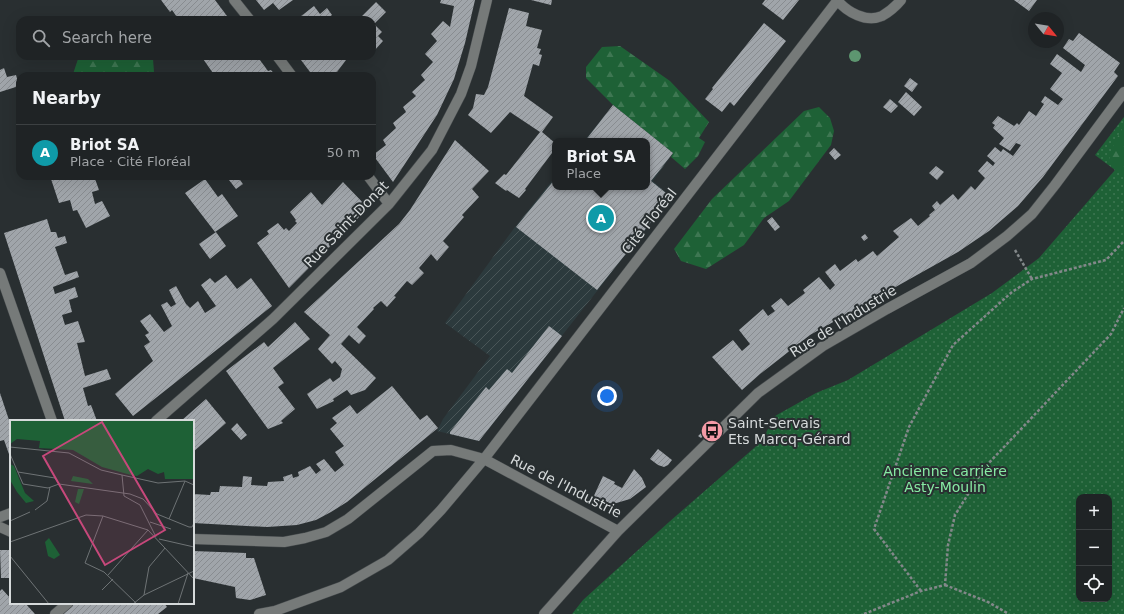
<!DOCTYPE html>
<html lang="en">
<head>
<meta charset="utf-8">
<style>
	body { margin:0; font-family:"DejaVu Sans",sans-serif; background:#272b2d; color:#f1f3f6 }
	.controls { position:absolute; right:12px; bottom:12px; display:grid; overflow:hidden; border-radius:8px; box-shadow:0 4px 16px #0002 }
	.controls button { width:36px; height:36px; display:grid; place-items:center; padding:0; border:0; border-bottom:1px solid #3c4042; background:#1f2325; color:#f1f3f6; font:20px sans-serif }
	.compass { position:absolute; left:1028px; top:12px; width:36px; height:36px; border-radius:50%; background:#1f2325; box-shadow:0 4px 16px #0002; rotate:120deg }
	.you { position:absolute; left:607px; top:396px; width:14px; height:14px; margin:-10px; border:3px solid #fff; border-radius:50%; background:#1a73e8; box-shadow:0 0 0 6px #1a73e833 }
	.badge { display:grid; place-items:center; width:26px; height:26px; border-radius:50%; background:#f49aa6; color:#fff; font-size:13px; font-weight:700 }
	.pin { position:absolute; translate:-50% -50%; border:2px solid #fff; box-shadow:0 1px 4px #0006 }
	.popup { position:absolute; left:552px; top:138px; width:98px; height:52px; box-sizing:border-box; display:grid; place-content:center; border-radius:8px; background:#1f2325; filter:drop-shadow(0 1px 3px #0005); font-size:13px; white-space:nowrap; color:#a1a4a7 }
	.popup b { font-size:15px; color:#f1f3f6 }
	.popup::after { content:''; position:absolute; left:50%; top:100%; margin-left:-8px; border:8px solid transparent; border-top-color:#1f2325 }
	.list { margin:0; padding:0; list-style:none }
	h2 { display:flex; justify-content:space-between; align-items:center; height:52px; margin:0; padding:0 16px; font-size:17px }
	h2 small { font-size:13px; font-weight:400; color:#a1a4a7 }
	.list li { display:grid; grid-template-columns:26px 1fr auto; gap:12px; align-items:center; box-sizing:border-box; height:56px; padding:0 16px; border-top:1px solid #3c4042 }
	.list b { display:block; font-size:15px; white-space:nowrap }
	.list p { margin:0; font-size:13px; white-space:nowrap; color:#a1a4a7 }
	.list em { font-size:13px; font-style:normal; color:#a1a4a7 }
	.icon { flex:none; width:22px; height:22px; fill:none; stroke:currentColor; stroke-width:2; stroke-linecap:round; stroke-linejoin:round }
	.map { position:relative; flex:none; width:1124px; height:614px; overflow:hidden }
	.search { position:absolute; background:#1f2325; box-shadow:0 4px 16px #0002; left:16px; top:16px; width:360px; height:44px; display:flex; align-items:center; gap:10px; box-sizing:border-box; padding:0 14px; border-radius:12px; color:#a1a4a7; font-size:15px }
	.panel { position:absolute; background:#1f2325; box-shadow:0 4px 16px #0002; left:16px; top:72px; width:360px; height:108px; border-radius:12px }
	.map>svg:first-child { display:block }
	.industrial { fill:url(#industrial-furrows) }
	.grass { fill:url(#grass-dots); fill-rule:evenodd }
	.forest { fill:url(#forest-firs) }
	.building { fill:url(#building-hatch) }
	.lines { fill:none; stroke-linecap:round; stroke-linejoin:round }
	.minor-casing { stroke:#454a4c; stroke-width:11 }
	.path { stroke:#83888a; stroke-width:2.5; stroke-dasharray:3 2; stroke-linecap:butt }
	.minor { stroke:#767a79; stroke-width:10 }
	.tree { fill:#5d9670 }
	.labels { text-anchor:middle; stroke-width:4; stroke-linejoin:round; paint-order:stroke }
	.street-label { font-size:14px; fill:#d6dadb; stroke:#292f31 }
	.poi-label { font-size:14px; fill:#d6dadb; stroke:#292f31; text-anchor:start }
	.park-label { font-size:14px; fill:#87eaa3; stroke:#292f31 }
	.inset-road { fill:none; stroke:#6e7375; stroke-width:1 }
	.view { fill:#c7487b; fill-opacity:0.15; stroke:#c7487b; stroke-width:2 }
	.inset-edge { fill:none; stroke:#d6dadb; stroke-width:2 }
</style>
</head>
<body>
<div class="map">
<svg width="1124" height="614" viewBox="0 0 1124 614">
	<defs>
		<pattern id="industrial-furrows" width="10" height="10" patternUnits="userSpaceOnUse"><rect width="10" height="10" fill="#2c3a3d"/><path d="M-1 1l2-2M0 10L10 0M9 11l2-2" fill="none" stroke="#4a5658"/></pattern>
		<pattern id="grass-dots" width="8" height="8" patternUnits="userSpaceOnUse"><rect width="8" height="8" fill="#1e6136"/><path d="M2 2h.1M6 6h.1" fill="none" stroke="#3e7752" stroke-width="1.8" stroke-linecap="round"/></pattern>
		<pattern id="forest-firs" width="22" height="20" patternUnits="userSpaceOnUse"><rect width="22" height="20" fill="#1e6136"/><path d="M5 1l3.5 6h-7zM16 11l3.5 6h-7z" fill="#3e7752"/></pattern>
		<pattern id="building-hatch" width="6" height="6" patternUnits="userSpaceOnUse"><rect width="6" height="6" fill="#a0a5aa"/><path d="M-1 1l2-2M0 6l6-6M5 7l2-2" fill="none" stroke="#888c90"/></pattern>
	</defs>
	<rect width="100%" height="100%" fill="#292f31"/>
	<!-- industrial -->
	<path class="industrial" d="M613,105L673,153L653,181L671,197L479,441L437,431L443,419L490,356L445,323L515,227L555,177V187H647V141H584Z"/>
	<!-- grass -->
	<path class="grass" d="M1124,117V614H572L583,600L669,522L761,442L775,416L816,393L848,380L992,293L1039,258L1115,170L1095,155ZM1079,497H1109V599H1079Z"/>
	<!-- forest -->
	<path class="forest" d="M620,46L670,81L709,122L699,138L705,142L698,156L685,169L671,157L673,153L613,105L586,78V67L602,47Z
		M79,56H151L153,59L154,72L151,76H74L73,74Z
		M819,107L830,118L834,131L831,145L789,201L764,218L744,245L706,269L681,261L674,249L712,199L804,111Z
		M1124,126V175L1109,161C1111,148 1117,137 1124,126Z"/>
	<!-- building -->
	<path class="building" d="M161,0H215L230,20H179L172,10L170,12Z
		M256,0H293L279,10L273,3L264,10Z
		M441,0H475L465,43L454,79L437,115L393,182L373,155L386,145L383,140L396,128L393,123L406,112L403,107L416,96L412,92L425,80L421,75L433,62L425,54L437,41L431,34L443,21L450,27L454,6L440,3Z
		M531,0H552L551,5Z
		M765,0H799L783,20L762,4Z
		M1014,0H1037L1029,11Z
		M376,2L386,12L374,24L382,32L378,36L383,41L374,51L372,49V20H358Z
		M314,6L320,14L327,8L332,15L325,20H296Z
		M509,8L529,13L526,26L542,30L537,48L541,49L539,54L542,55L539,66L533,64L524,96L553,117L542,132L555,143V149L525,189L526,190L519,198L507,190L506,191L495,183L504,174L506,175L540,132L510,112L491,133L468,115L473,108L476,94L484,95L488,87Z
		M764,23L786,41L734,106L730,102L722,112L705,99L713,89L712,88Z
		M1079,33L1120,63L1114,72L1118,76L1043,177L1018,206L989,231L958,252L810,335L760,374L742,390L712,357L733,340L742,351L750,344L739,330L763,309L768,316L775,311L771,306L781,298L788,306L805,293L803,290L819,277L830,290L835,285L825,272L835,264L840,271L856,259L858,262L873,251L877,256L899,237L893,231L911,218L918,226L930,216L929,215L935,210L932,206L937,201L940,205L953,194L958,200L971,186L975,190L985,178L978,171L987,161L993,166L995,163L987,156L995,147L1001,152L1003,149L1013,156L1021,145L1016,143L1010,151L999,144L1004,138L993,128L995,125L992,123L998,116L1014,126L1017,123L1019,125L1029,111L1036,116L1044,104L1041,102L1045,96L1058,105L1063,99L1050,89L1062,73L1050,64L1057,54L1081,72L1085,65L1063,48L1069,39L1073,41Z
		M201,56H257L268,71L271,70L276,76H215Z
		M298,56H349L334,76H313Z
		M4,68L7,77L16,75L19,86L0,92V70Z
		M910,78L918,84L912,92L904,86Z
		M906,92L922,107L914,116L898,102Z
		M890,99L898,106L891,113L883,107Z
		M613,105L673,153L651,181L671,197L597,290L516,227L555,179V187H647V141H585Z
		M455,140L489,171L472,189L479,197L462,215L464,217L443,241L449,247L437,261L431,254L419,268L424,273L412,285L407,281L394,296L396,297L387,307L381,301L373,308L374,309L357,327L366,336L359,344L349,335L341,344L376,378L365,390L351,395L347,390L333,399L334,401L317,409L307,394L330,378L333,382L340,377L342,369L335,361L332,364L318,349L330,335L304,312L399,224L410,210Z
		M834,148L841,155L835,160L829,153Z
		M936,166L944,172L937,180L929,173Z
		M50,176H94L99,190L92,192L95,204L102,201L110,216L86,228L77,210L73,211L70,200L59,203Z
		M235,176H237L243,184L236,189L229,180Z
		M262,176H270L265,180Z
		M205,179L218,197L222,194L238,216L215,232L185,193Z
		M343,182L368,208L289,288L257,243L269,234L267,231L278,223L284,230L286,228L289,231L297,223L295,221L296,220L290,212L311,192L322,205Z
		M772,217L780,227L775,231L767,221Z
		M47,219L51,232H56L58,238L65,236L67,243L55,247L65,275L77,271L79,277L53,287L55,294L75,287L78,297L69,300L72,312L62,315L65,325L78,321L85,342L77,343L85,376L107,369L111,379L83,388L88,406L91,405L97,421H65L4,233Z
		M216,232L226,246L210,259L199,244Z
		M865,234L868,238L864,241L861,237Z
		M226,275L237,289L251,278L272,306L133,416L115,394L153,361L144,346L150,342L145,335L149,333L140,321L150,314L164,332L172,326L161,305L167,302L171,307L176,304L169,290L176,286L186,304L190,308L198,301L205,313L216,306L201,285L210,278L215,283Z
		M295,322L310,339L273,368L284,383L278,387L295,409L281,421L283,423L268,429L226,371L264,342L268,347Z
		M549,326L562,336L479,441L450,434V432L486,387L489,390L507,369L512,373Z
		M392,386L420,420L427,415L438,428L347,502L331,512L316,520L297,525L267,527L193,523V494L210,495L211,492H219L220,486L242,487L243,476L252,477L251,485L267,486L268,482L284,481L283,477L292,474L293,478L299,476L298,472L310,466L316,474L321,470L316,464L324,459L335,472L344,465L335,452L344,446L330,429L337,423L332,418L350,405L357,414Z
		M0,393L11,426V460L4,440L0,441Z
		M206,399L226,423L193,452V421H181Z
		M237,423L247,435L241,440L231,429Z
		M705,429L707,432L701,438L698,436Z
		M658,449L672,460L668,465L664,467L658,465L650,459Z
		M634,469L642,478L646,487L630,499L613,504L592,500L603,476L615,482L614,484L622,488Z
		M0,550H11V578H1Z
		M193,551L246,553V558H254L266,595L250,600L236,598L235,587L193,578Z
		M2,589L11,599V603H25L35,614H0V591Z
		M75,603H164L167,607L158,614H61Z"/>
	<g class="lines">
		<!-- minor casing -->
		<g class="minor-casing">
			<path id="minor" d="M234,0L250,20
				M837,0C847,12 866,23 882,16C889,12 896,6 901,0
				M277,56L292,76
				M368,176L389,204
				M0,273L52,421
				M156,421L273,319L389,204L432,150L461,94L471,66L487,0
				M0,517L11,513
				M0,527L11,532
				M193,539L284,542L305,538L326,532L348,519L433,451L451,450L484,459L618,531
				M55,614L68,603
				M259,614L275,611L341,587L388,560L419,533L441,510L484,459L837,1
				M544,614L618,531L758,393L823,346L887,309L971,263L1007,236L1032,214L1055,185L1124,92"/>
		</g>
		<!-- path -->
		<path class="path" d="M1015,250L1032,279
			M945,585L988,602L1009,614
			M921,591L874,529L909,427L953,345L1012,292L1032,279L1106,260L1124,241
			M864,614L921,591L945,585L948,545L955,515L985,467L1111,334L1124,308"/>
		<!-- minor -->
		<use href="#minor" class="minor"/>
	</g>
	<!-- trees -->
	<circle class="tree" cx="855" cy="56" r="6"/>
	<!-- icons -->
	<defs>
		<g id="bus-disc" transform="scale(1.15)"><circle r="9.5" fill="#f49aa6" stroke="#292f31"/><path d="M-5-6H5V4H4V6H2V4H-2V6H-4V4H-5ZM-3.5-4V0h7V-4ZM-3.5 1.2v1.5H-2V1.2ZM2 1.2v1.5H3.5V1.2Z" fill="#111"/></g>
	</defs>
	<g fill-rule="evenodd">
		<use href="#bus-disc" x="712" y="431"/>
	</g>
	<g class="labels">
		<!-- street labels -->
		<g class="street-label">
			<text transform="translate(649 221) rotate(-52)" y="5">Cité Floréal</text>
			<text transform="translate(346 224) rotate(-46)" y="5">Rue Saint-Donat</text>
			<text transform="translate(843 321) rotate(-32)" y="5">Rue de l'Industrie</text>
			<text transform="translate(566 486) rotate(27)" y="5">Rue de l'Industrie</text>
		</g>
		<!-- poi labels -->
		<g class="poi-label">
			<text x="728" y="428">Saint-Servais<tspan x="728" dy="16">Ets Marcq-Gérard</tspan></text>
		</g>
		<!-- park labels -->
		<g class="park-label">
			<text x="945" y="476">Ancienne carrière<tspan x="945" dy="16">Asty-Moulin</tspan></text>
		</g>
	</g>
	<!-- overview -->
	<g transform="translate(10 420)">
		<rect width="184" height="184" fill="#292f31"/>
		<path d="M0,0H184V59H155L154,52L148,54L138,49L127,56L121,55L92,47L63,30L29,28L30,21L7,19L0,24Z" fill="#1e6136"/>
		<path d="M0,44L4,46L15,73L24,81L16,83L7,72L0,60ZM63,56L78,59L83,64L61,61ZM68,69H74L69,84L65,82ZM39,118L50,135L44,139L38,136L35,122Z" fill="#1e6136"/>
		<path class="inset-road" d="M0,27L59,33L91,50L112,55L148,63L175,61L184,65M0,34L13,64L38,68L49,64L120,74L133,79L147,94L179,107H182L184,103M8,52L45,58L49,64M112,55L114,76L130,85L146,117M25,90L37,81L40,67M93,96L75,143L94,152L127,184M159,99L175,61M0,101L20,92M140,102L161,109M149,119L184,127M0,122L76,95L93,96L138,110L184,159M0,136L39,184M98,155L138,110M92,170L103,159M134,175L139,147L155,128M123,184L134,175L184,151M168,184L178,153"/>
		<path class="view" d="M92,2L155,110L95,145L33,36Z"/>
		<rect width="184" height="184" class="inset-edge"/>
	</g>
</svg>
<div class="controls">
<button>+</button>
<button>−</button>
<button><svg class="icon" aria-label="locate" viewBox="0 0 24 24"><circle cx="12" cy="12" r="6"/><path d="M12 2v4M12 18v4M2 12h4M18 12h4"/></svg></button>
</div>
<svg class="compass" viewBox="-18 -18 36 36"><path d="M0-13l5 13h-10z" fill="#e53935"/><path d="M0 13l5-13h-10z" fill="#a1a4a7"/></svg>
<div class="you"></div>
<div class="pin badge" style="left:601px;top:218px;background:#0f9aa8">A</div>
<div class="popup"><b>Briot SA</b>Place</div>
<div class="search"><svg class="icon" aria-label="search" viewBox="0 0 24 24"><circle cx="10" cy="10" r="6"/><path d="M15 15l6 6"/></svg>Search here</div>
<section class="panel">
<h2>Nearby<small></small></h2>
<ul class="list">
<li><span class="badge" style="background:#0f9aa8">A</span><div><b>Briot SA</b><p>Place · Cité Floréal</p></div><em>50 m</em></li>
</ul>
</section>
</div>
</body>
</html>
